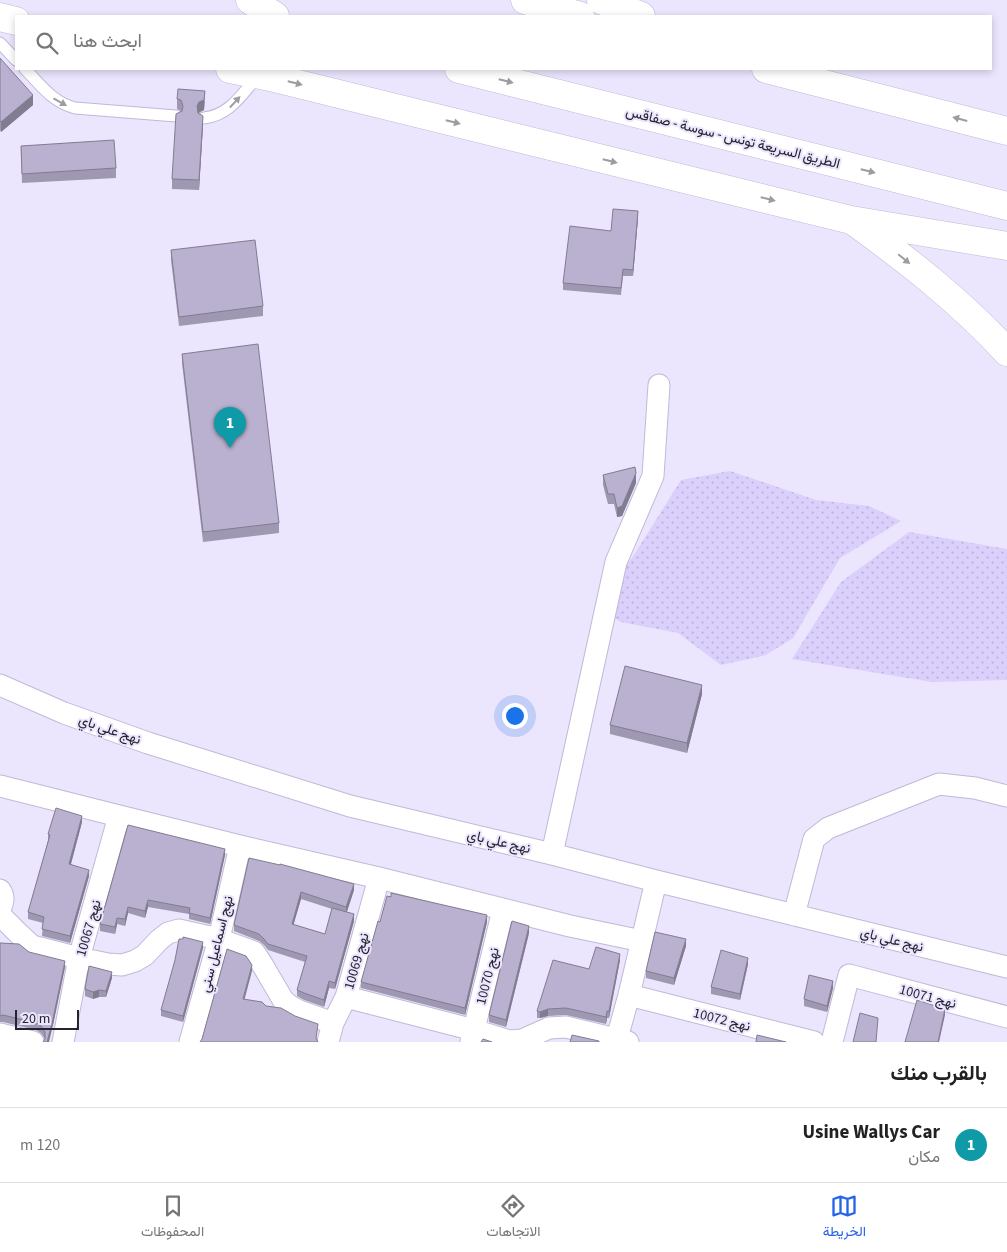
<!DOCTYPE html>
<html lang="ar">
<head>
<meta charset="utf-8">
<style>
	body { margin:0; font-family:"Source Sans 3",Vazirmatn,sans-serif; background:#f6f6f6; color:#222; direction:rtl }
	.scale { position:absolute; left:15px; bottom:12px; width:64px; box-sizing:border-box; padding-left:5px; border:2px solid #26232f; border-top:0; font-size:14px; line-height:18px; white-space:nowrap; color:#26232f; -webkit-text-stroke:4px #ebe5fd; paint-order:stroke }
	.you { position:absolute; left:514px; top:715px; width:18px; height:18px; margin:-12px; border:4px solid #fff; border-radius:50%; background:#1a73e8; box-shadow:0 0 0 8px #1a73e833 }
	.badge { display:grid; place-items:center; width:32px; height:32px; border-radius:50%; background:#2563eb; color:#fff; font-size:16px; font-weight:700 }
	.pin { position:absolute; translate:-50% -41px; filter:drop-shadow(0 1px 2px #0008) }
	.pin::after { content:''; position:absolute; top:26px; width:18px; height:15px; background:inherit; clip-path:polygon(0 0,100% 0,50% 100%) }
	.list { margin:0; padding:0; list-style:none }
	h2 { display:flex; justify-content:space-between; align-items:center; height:65px; margin:0; padding:0 20px; font-size:21px }
	h2 small { font-size:16px; font-weight:400; color:#767676 }
	.list li { display:grid; grid-template-columns:32px 1fr auto; gap:15px; align-items:center; box-sizing:border-box; height:75px; padding:0 20px; border-top:1px solid #e0e0e0 }
	.list b { display:block; font-size:19px; white-space:nowrap }
	.list p { margin:0; font-size:16px; white-space:nowrap; color:#767676 }
	.list em { font-size:16px; font-style:normal; color:#767676 }
	.icon { flex:none; width:28px; height:28px; fill:none; stroke:currentColor; stroke-width:2; stroke-linecap:round; stroke-linejoin:round }
	.map { position:relative; flex:none; width:1007px; height:1042px; overflow:hidden; direction:ltr }
	.search { position:absolute; background:#fff; box-shadow:0 2px 8px #0003; left:15px; right:15px; top:15px; height:55px; display:flex; align-items:center; gap:12px; box-sizing:border-box; padding:0 18px; border-radius:0px; color:#767676; font-size:19px }
	.sheet { height:140px; background:#fff }
	nav { display:flex; justify-content:space-around; align-items:center; box-sizing:border-box; height:70px; border-top:1px solid #e0e0e0; background:#fff; font-size:14px; color:#767676 }
	nav a { display:grid; justify-items:center; gap:2px }
	nav .on { color:#2563eb }
	.map>svg:first-child { display:block }
	.grass { fill:url(#grass-dots) }
	.lines { fill:none; stroke-linecap:round; stroke-linejoin:round }
	.service-casing { stroke:#c0b9d7; stroke-width:13 }
	.minor-casing { stroke:#c0b9d7; stroke-width:23 }
	.motorway-casing { stroke:#c0b9d7; stroke-width:29 }
	.service { stroke:#fff; stroke-width:11 }
	.minor { stroke:#fff; stroke-width:21 }
	.motorway { stroke:#fff; stroke-width:28 }
	.wall { fill:#9f98b2; fill-rule:evenodd }
	.shaded-wall { fill:#827c91 }
	.building { fill:#b9b1cf; stroke:#827c91 }
	.oneway { fill:#9d9ca1 }
	.labels { text-anchor:middle; stroke-width:4; stroke-linejoin:round; paint-order:stroke }
	.street-label { font-size:14px; fill:#26232f; stroke:#ebe5fd }
</style>
</head>
<body>
<div class="map">
<svg width="1007" height="1042" viewBox="0 0 1007 1042">
	<defs>
		<pattern id="grass-dots" width="8" height="8" patternUnits="userSpaceOnUse" patternTransform="scale(1.25)"><rect width="8" height="8" fill="#dbd0fc"/><path d="M2 2h.1M6 6h.1" fill="none" stroke="#bcb2d8" stroke-width="1.8" stroke-linecap="round"/></pattern>
	</defs>
	<rect width="100%" height="100%" fill="#ebe5fd"/>
	<!-- grass -->
	<path class="grass" d="M730,471L816,500L869,506L901,521L840,558L793,638L766,655L721,665L678,633L621,622L610,615L612,584L634,555L681,480Z
		M909,532L1007,549V680L932,682L792,659L841,582Z"/>
	<g class="lines">
		<!-- service casing -->
		<g class="service-casing">
			<path id="service" d="M0,43L16,60
				M25,69C41,85 52,102 75,108L176,116
				M204,118C230,115 241,95 258,76"/>
		</g>
		<!-- minor casing -->
		<g class="minor-casing">
			<path id="minor" d="M0,685L64,713L148,743L350,806L552,854L656,881L1007,967
				M0,786L119,816L240,846L379,878L570,926L642,941
				M552,854L616,562L653,476L659,385
				M0,890C5,897 3,902 0,910
				M0,913L1,916L18,933L32,946L79,958L108,964L122,965L135,961L145,955L159,940L168,933L179,930L219,939L254,952L262,964L283,1000L290,1006L299,1011L333,1023
				M794,915L814,839L828,828L939,784L975,788L1007,796
				M629,995L814,1042
				M346,997L474,1030L509,1041L522,1040L549,1028L566,1027L628,1042
				M0,1034L33,1042
				M63,1042L79,958L119,816
				M190,1042L219,939L240,846
				M328,1042L333,1023L346,997L379,878
				M471,1042L503,910
				M616,1042L629,995L656,881
				M832,1042L849,975L1007,1017"/>
		</g>
		<!-- motorway casing -->
		<g class="motorway-casing">
			<path id="motorway" d="M250,0L275,16
				M525,0L580,16
				M601,0L641,16
				M0,17L16,21
				M230,69L270,77L851,220L1007,246
				M459,69L1007,206
				M766,69L1007,131
				M856,223C910,262 962,303 1007,352"/>
		</g>
		<!-- service -->
		<use href="#service" class="service"/>
		<!-- minor -->
		<use href="#minor" class="minor"/>
		<!-- motorway -->
		<use href="#motorway" class="motorway"/>
	</g>
	<!-- wall -->
	<path class="wall" d="M0,58L33,105L1,132L0,130Z
		M177,99L205,101L204,110L199,113L203,125L199,190L172,189V179L181,111L177,109Z
		M21,146L116,168V178L22,183Z
		M638,218L633,276H623L621,295L563,290V283L611,231Z
		M171,250L263,306V316L179,326L171,260Z
		M182,354L279,523V533L203,542L182,363Z
		M603,475L636,483L622,516L617,517L614,504H608L603,485Z
		M702,694L687,753L610,734V725Z
		M82,822L71,864L89,876L70,943L42,936L43,923L28,919V912L48,841V834Z
		M128,825L225,855L210,924L189,919V914L148,907L145,918L128,913L125,926L117,924L115,934L100,931V924Z
		M249,858L354,890L347,912L354,921L335,989L329,988L324,1007L304,1000L297,996V990L305,962L268,950L264,945L259,941L234,931V925ZM301,899L332,909L325,934L293,925Z
		M487,922L465,1015L361,988V982Z
		M529,933L506,1027L489,1022V1015Z
		M0,943L29,952L65,967L53,1025L45,1039L41,1033L36,1030L3,1022H0Z
		M686,946L674,985L646,978V971Z
		M203,948L183,1022L161,1016V1010Z
		M620,960L609,1018H607L606,1024L566,1015L548,1016L540,1018H537V1011L589,969Z
		M748,964L740,1000L711,994V987Z
		M112,978L106,997H99L93,999L85,996V989Z
		M833,988L827,1012L804,1006V999Z"/>
	<!-- shaded-wall -->
	<path class="shaded-wall" d="M205,91L204,110L199,112L197,116V106Z
		M33,95V105L1,132V122Z
		M203,116V125L199,190V180Z
		M638,211V218L633,276V270Z
		M636,473V483L622,516L617,517V508Z
		M702,685V694L687,753V743Z
		M82,816V822L69,871V864Z
		M225,849V855L210,924V918Z
		M89,870V876L70,943V936Z
		M354,884V890L346,914V907Z
		M301,892V899L292,930V924Z
		M148,900V907L145,918V911Z
		M128,907V913L125,926V919Z
		M354,914V921L335,989V983Z
		M487,915V922L465,1015V1008Z
		M117,918V924L115,934V927Z
		M529,926V933L506,1027V1020Z
		M686,939V946L674,985V978Z
		M203,942V948L183,1022V1016Z
		M620,954V960L609,1018V1011Z
		M748,958V964L740,1000V994Z
		M65,961V967L53,1025L49,1042H47Z
		M252,965V971L243,1005V999Z
		M112,972V978L106,997V991Z
		M329,981V988L324,1007V1000Z
		M833,981V988L827,1012V1006Z
		M99,990V997L93,999V992Z
		M548,1009V1016L540,1018V1012Z
		M945,1009V1015L939,1042H938Z
		M607,1011V1018L606,1024V1017Z"/>
	<!-- building -->
	<path class="building" d="M0,58L33,95L1,122L0,121Z
		M178,89L205,91L204,100L199,102L197,106L198,113L203,116L199,180L172,179L176,114L182,111L183,106L181,100L177,99Z
		M114,140L116,168L22,174L21,146Z
		M613,209L638,211L633,270L623,269L621,288L563,283L570,226L611,231Z
		M255,240L263,306L179,317L171,250Z
		M258,344L279,523L203,532L182,354Z
		M635,467L636,473L622,506L617,508L614,494H608L603,475Z
		M625,666L702,685L687,743L610,725Z
		M56,808L82,816L69,864L89,870L70,936L42,929L44,917L28,912L50,835L48,834Z
		M128,825L225,849L210,918L189,913L190,908L148,900L145,911L128,907L125,919L117,918L115,927L100,924Z
		M249,858L280,865V864L354,884L346,907L301,892L292,924L325,934L332,908L354,914L335,983L329,981L324,1000L304,993L297,990L307,956L268,944L264,939L259,934L234,925Z
		M391,893L487,915L465,1008L361,982L378,921L380,922L387,896L391,897Z
		M512,921L529,926L506,1020L489,1015Z
		M655,932L686,939L674,978L646,971Z
		M183,937L203,942L183,1016L161,1010L175,960L179,939H183Z
		M0,943L19,944L29,952L65,961L53,1019L47,1042H43L45,1039V1032L41,1026L36,1023L3,1015L0,1016Z
		M596,947L620,954L609,1011H607L606,1017L566,1008L548,1009L540,1012L537,1011L553,960L589,969Z
		M227,949L246,956L252,965L243,999L262,1002L266,1006L281,1008L295,1016L318,1024L316,1038L318,1042H200L202,1039Z
		M721,950L748,958L740,994L711,987Z
		M89,966L112,972L106,991L99,990L93,992L85,989Z
		M809,975L833,981L827,1006L804,999Z
		M917,1000L945,1009L938,1042H905Z
		M860,1013L878,1018L876,1042H853Z
		M572,1035L599,1041V1042H570Z
		M757,1035L786,1042H756Z
		M483,1039L492,1042H481Z"/>
	<!-- one-way arrows -->
	<defs><path id="oneway-solid" d="M-6-.8H1V-3.2L6.5 0L1 3.2V.8H-6Z" transform="scale(1.25)"/></defs>
	<g class="oneway">
		<use href="#oneway-solid" transform="translate(506 81) rotate(14)"/>
		<use href="#oneway-solid" transform="translate(295 83) rotate(14)"/>
		<use href="#oneway-solid" transform="translate(60 102) rotate(29)"/>
		<use href="#oneway-solid" transform="translate(235 102) rotate(-47)"/>
		<use href="#oneway-solid" transform="translate(960 119) rotate(-165)"/>
		<use href="#oneway-solid" transform="translate(453 122) rotate(14)"/>
		<use href="#oneway-solid" transform="translate(610 161) rotate(14)"/>
		<use href="#oneway-solid" transform="translate(868 171) rotate(14)"/>
		<use href="#oneway-solid" transform="translate(768 199) rotate(14)"/>
		<use href="#oneway-solid" transform="translate(904 259) rotate(39)"/>
	</g>
	<g class="labels">
		<!-- street labels -->
		<g class="street-label">
			<text transform="translate(733 137) rotate(14)" y="5">الطريق السريعة تونس - سوسة - صفاقس</text>
			<text transform="translate(110 729) rotate(19)" y="5">نهج علي باي</text>
			<text transform="translate(499 841) rotate(13)" y="5">نهج علي باي</text>
			<text transform="translate(88 928) rotate(-74)" y="5">نهج 10067</text>
			<text transform="translate(892 939) rotate(14)" y="5">نهج علي باي</text>
			<text transform="translate(216 944) rotate(-76)" y="5">نهج اسماعيل سني</text>
			<text transform="translate(356 961) rotate(-74)" y="5">نهج 10069</text>
			<text transform="translate(487 976) rotate(-76)" y="5">نهج 10070</text>
			<text transform="translate(928 996) rotate(15)" y="5">نهج 10071</text>
			<text transform="translate(722 1019) rotate(14)" y="5">نهج 10072</text>
		</g>
	</g>
</svg>
<div class="scale">20 m</div>
<div class="you"></div>
<div class="pin badge" style="left:230px;top:448px;background:#0f9aa8">1</div>
<div class="search"><svg class="icon" aria-label="search" viewBox="0 0 24 24"><circle cx="10" cy="10" r="6"/><path d="M15 15l6 6"/></svg>ابحث هنا</div>
</div>
<section class="sheet">
<h2>بالقرب منك<small></small></h2>
<ul class="list">
<li><span class="badge" style="background:#0f9aa8">1</span><div><b>Usine Wallys Car</b><p>مكان</p></div><em>120 m</em></li>
</ul>
</section>
<nav>
<a class="on"><svg class="icon" aria-label="map" viewBox="0 0 24 24"><path d="M3 6l6-2 6 2 6-2v14l-6 2-6-2-6 2zM9 4v14M15 6v14"/></svg>الخريطة</a>
<a><svg class="icon" aria-label="directions" viewBox="0 0 24 24"><path d="M12 3l9 9-9 9-9-9zM9 14v-3h6M13 9l2 2-2 2"/></svg>الاتجاهات</a>
<a><svg class="icon" aria-label="saved" viewBox="0 0 24 24"><path d="M7 4h10v16l-5-4-5 4z"/></svg>المحفوظات</a>
</nav>
</body>
</html>
